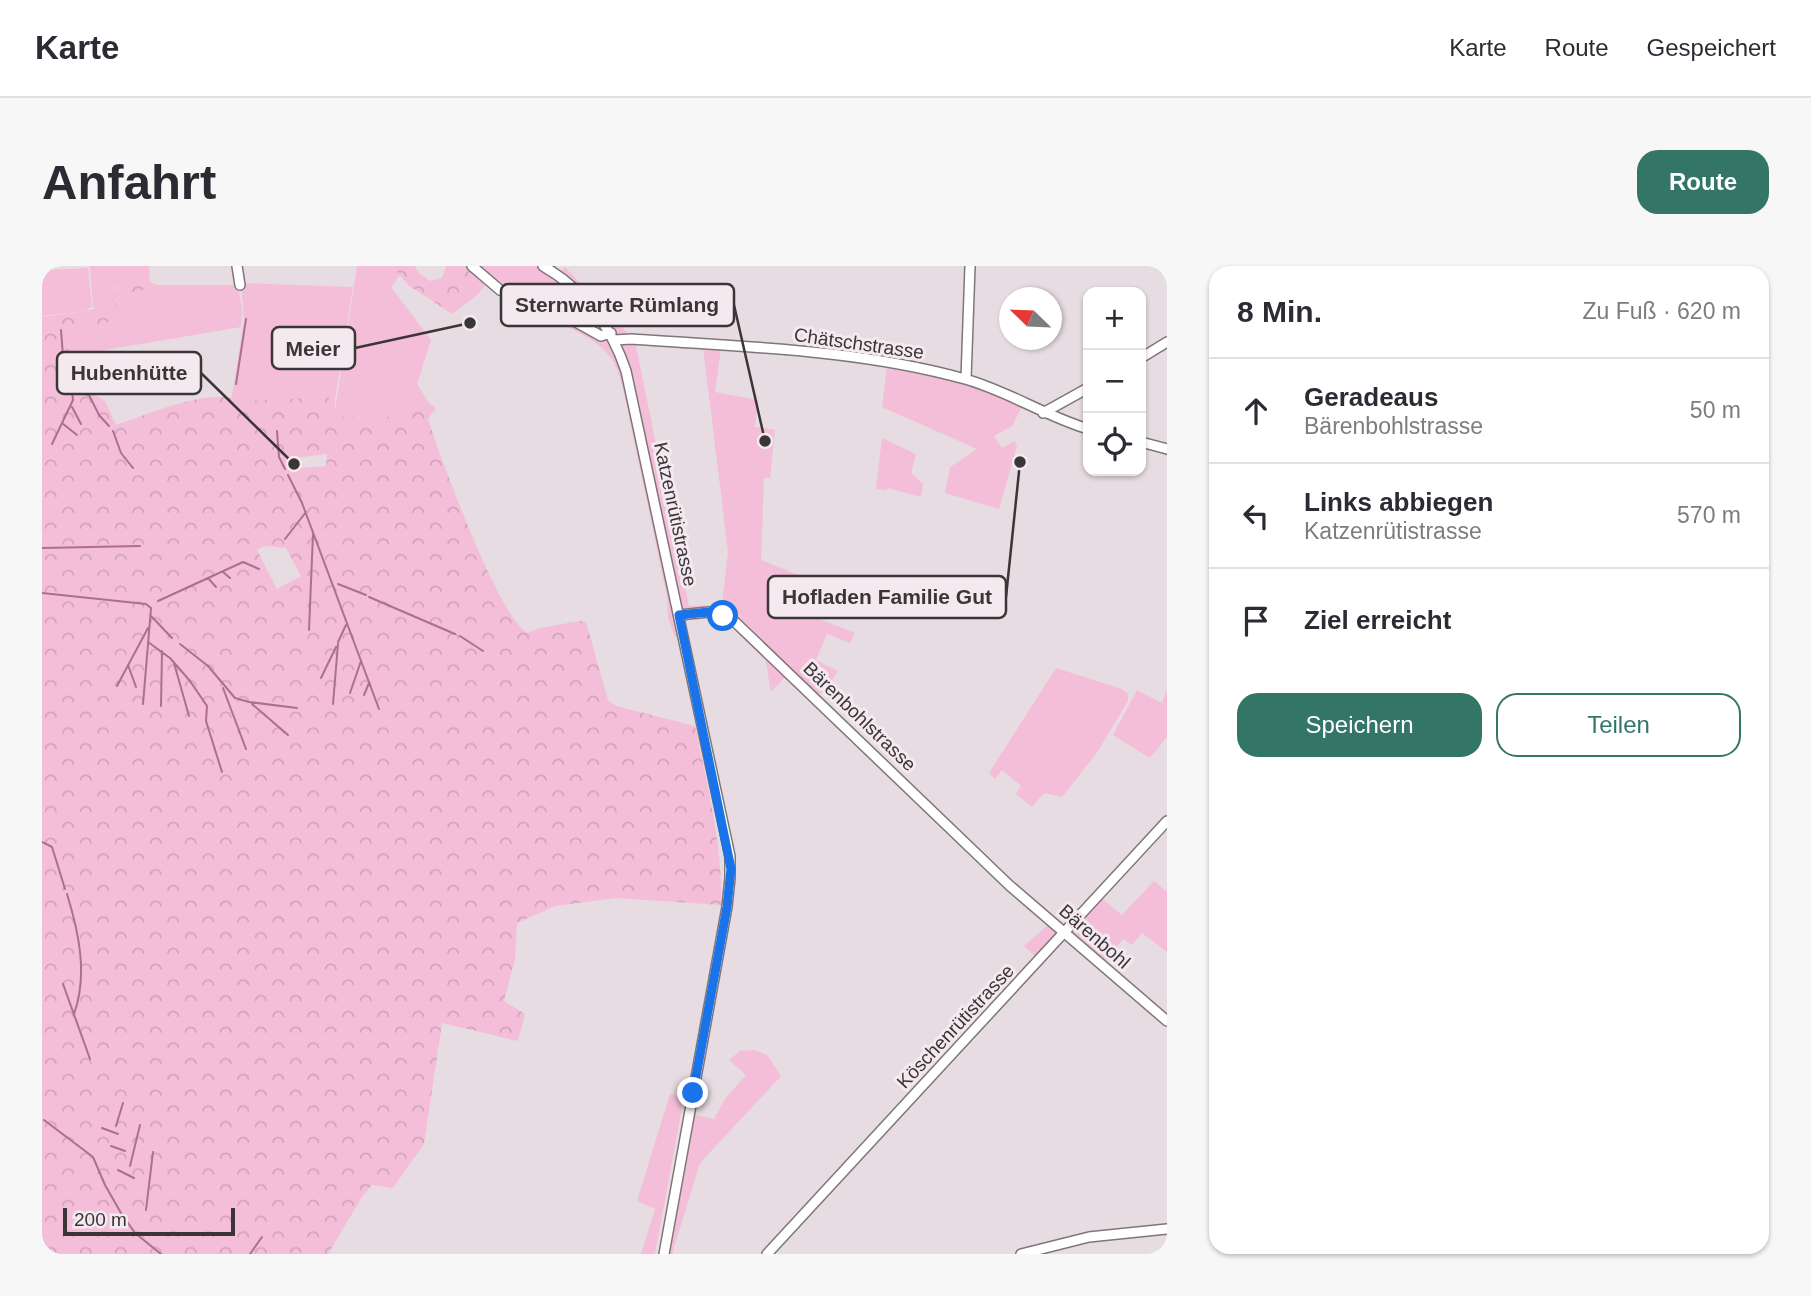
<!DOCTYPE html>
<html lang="de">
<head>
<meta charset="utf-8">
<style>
	body { margin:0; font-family:Arial,sans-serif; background:#f7f7f7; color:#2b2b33 }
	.controls { position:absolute; right:21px; top:21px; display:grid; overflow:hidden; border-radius:14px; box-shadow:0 2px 5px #0004 }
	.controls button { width:63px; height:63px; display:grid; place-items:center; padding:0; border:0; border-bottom:2px solid #e1e1e2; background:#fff; color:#2b2b33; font:35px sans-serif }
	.compass { position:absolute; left:957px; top:21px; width:63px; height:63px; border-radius:50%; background:#fff; box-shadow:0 2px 5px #0004; rotate:293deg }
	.scale { position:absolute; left:21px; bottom:18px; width:172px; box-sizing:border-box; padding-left:7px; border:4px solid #3a3638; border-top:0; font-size:19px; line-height:24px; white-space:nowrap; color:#3a3638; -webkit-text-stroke:5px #f4e9ee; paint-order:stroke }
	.stop { position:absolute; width:21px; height:21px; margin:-16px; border:5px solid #1a73e8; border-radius:50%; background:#fff }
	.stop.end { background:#1a73e8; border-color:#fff; box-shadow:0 2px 7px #0008 }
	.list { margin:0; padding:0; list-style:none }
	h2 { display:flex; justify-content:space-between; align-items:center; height:91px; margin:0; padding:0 28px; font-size:30px }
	h2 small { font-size:23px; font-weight:400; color:#7c7c81 }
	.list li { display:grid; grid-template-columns:46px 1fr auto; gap:21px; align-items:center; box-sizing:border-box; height:105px; padding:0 28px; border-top:2px solid #e1e1e2 }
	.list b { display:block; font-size:26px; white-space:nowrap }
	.list p { margin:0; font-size:23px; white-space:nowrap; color:#7c7c81 }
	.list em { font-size:23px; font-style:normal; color:#7c7c81 }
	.actions { display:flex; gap:14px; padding:21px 28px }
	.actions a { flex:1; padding:16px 0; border:2px solid #337567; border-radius:21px; text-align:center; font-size:24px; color:#337567 }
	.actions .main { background:#337567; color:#fff }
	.icon { flex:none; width:38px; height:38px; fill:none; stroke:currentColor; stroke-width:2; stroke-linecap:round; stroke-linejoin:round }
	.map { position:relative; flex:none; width:1125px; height:988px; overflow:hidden; border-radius:21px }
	header { display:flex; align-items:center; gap:42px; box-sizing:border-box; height:98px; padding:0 35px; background:#fff; border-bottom:2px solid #e1e1e2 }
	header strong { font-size:33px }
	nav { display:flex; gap:38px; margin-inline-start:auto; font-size:24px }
	.intro { display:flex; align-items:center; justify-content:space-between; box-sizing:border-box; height:168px; padding:0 42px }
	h1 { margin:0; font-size:49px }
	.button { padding:18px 32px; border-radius:21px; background:#337567; color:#fff; font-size:24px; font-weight:700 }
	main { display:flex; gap:42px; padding:0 42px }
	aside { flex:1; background:#fff; border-radius:21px; box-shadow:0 2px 5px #0004 }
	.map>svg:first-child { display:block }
	.grass { fill:#f4bed8 }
	.forest { fill:url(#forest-crowns); fill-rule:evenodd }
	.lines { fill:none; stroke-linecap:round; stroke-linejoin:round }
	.stream { stroke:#ae6f8f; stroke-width:2 }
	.minor-casing { stroke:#7f767a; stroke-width:12 }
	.minor { stroke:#fff; stroke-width:9 }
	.route { stroke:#1a73e8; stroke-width:9 }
	.labels { text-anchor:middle; stroke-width:6; stroke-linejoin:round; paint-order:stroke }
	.street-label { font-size:19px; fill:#3a3638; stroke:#f4e9ee }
	.leader { fill:none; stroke:#3a3638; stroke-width:2.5 }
	.callout-dot { fill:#3a3638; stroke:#f4e9ee; stroke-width:2.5 }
	.callout { fill:#f4e9ee; stroke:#3a3638; stroke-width:2.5 }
	.callout-label { font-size:21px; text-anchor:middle; font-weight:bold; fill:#3a3638 }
</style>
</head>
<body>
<header>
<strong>Karte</strong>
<nav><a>Karte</a><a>Route</a><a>Gespeichert</a></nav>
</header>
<div class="intro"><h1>Anfahrt</h1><a class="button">Route</a></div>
<main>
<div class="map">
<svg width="1125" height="988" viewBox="0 0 1125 988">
	<defs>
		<pattern id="forest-crowns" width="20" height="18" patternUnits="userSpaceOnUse" patternTransform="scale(1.75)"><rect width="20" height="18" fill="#f4bed8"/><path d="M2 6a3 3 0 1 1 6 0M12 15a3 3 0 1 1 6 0" fill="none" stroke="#d2a4ba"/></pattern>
	</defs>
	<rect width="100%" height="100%" fill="#e6dce1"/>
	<!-- grass -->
	<path class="grass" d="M48,0H107V1L74,21L66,32L55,42H51Z
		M315,0H350L358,9L349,21L389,74L375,118L387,137C352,155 330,152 292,151Z
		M433,0H496L513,11L523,1L593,75L647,340L680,339L686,286L661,81L679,82L673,126L716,134L713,161L733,164L728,212H722L719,294L759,310L752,343L813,367L808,377L785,368L774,394L796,405L783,425L774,429L749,405L729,426C726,414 726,393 719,384C702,360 674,349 647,351L644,357L645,369L633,371L626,352L625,331L581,122C578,113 576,103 571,95C558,70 502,51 476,39L480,32L462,24Z
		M46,2L50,41L42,45L0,50V4Z
		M199,17L311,21L293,134C277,129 261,133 244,135C226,137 207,136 189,136L202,55Z
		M115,19H196L200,44L199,61L28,90L27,64L55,67C63,52 70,32 87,26C96,22 106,24 115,19Z
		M845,99L924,115L981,139L970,160L952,170L960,182L972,175L975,180L957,243L903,227L908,201L935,183L840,141Z
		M840,172L874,188L869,207L881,218L879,231L846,222L844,224L834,223Z
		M1014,402L1080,423L1086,428V435L1054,488L1020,531L1002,527L990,541L974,528L979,520L960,504L953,513L947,507Z
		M1125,423V471L1108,492L1071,469L1095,424L1120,437Z
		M1112,615L1125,626V686L1100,667L1090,679L1081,673L1062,697L1027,667L1059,632L1080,649Z
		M1008,657L1019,667L996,693L982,680Z
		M713,784L725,789L739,810L658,897L630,988H624L650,848L672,853L683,833L704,809L687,794L698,785Z
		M628,828L642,831L613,988H599L613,943L595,935Z"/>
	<!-- forest -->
	<path class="forest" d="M350,0H373L377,7L388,15L400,12L404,0H428L445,17L434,30L410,48L366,19Z
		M107,1L108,16L115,19C101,26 89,24 74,33L73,49L54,67L27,65L28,112L63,135L74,159C104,149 159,125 190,132V136L285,131L293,134V151C330,152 352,155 387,137L394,142L386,153C398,190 457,353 486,367L498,362L538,355L544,356L566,434L574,440L653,460C665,519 681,579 679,639L574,632L513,640L475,657L473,693L462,735L483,748L476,775L400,757L382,878L351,922L330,919L320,931L286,988H0V51L42,45L55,42L85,11ZM285,188L284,200L247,203L246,193ZM222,280L244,282L259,310L235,323L215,284Z"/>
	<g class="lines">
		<!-- stream -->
		<path class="stream" d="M19,64L23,117L26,124L47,129L57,149L67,160
			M194,118L204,53
			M30,141L39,158
			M20,157L35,169
			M71,165L79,187L91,202
			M235,165L237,191L243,203
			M10,178L31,134L30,125
			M246,209L260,237L337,443
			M243,273L264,246
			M0,282L98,280
			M181,306L188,312
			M166,312L174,321
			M296,318L324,329
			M0,327L104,338L109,342L101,438
			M327,331L413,368
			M116,335L201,296L217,303
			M109,350L130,372
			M267,364L271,268
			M418,370L441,385
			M106,376L128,392L148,415L165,440L164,455L180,506
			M296,376L304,359
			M138,378L166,400L193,432L207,436L255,442
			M132,397L147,450
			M86,399L94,421
			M279,412L294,381
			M75,420L106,362
			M181,422L204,483
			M308,427L319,395
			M322,429L327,417
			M210,438L246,469
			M291,438L296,378
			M119,440L120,385
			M0,576L10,581L23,623
			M25,628C37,667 46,709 32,748
			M21,718L48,793
			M2,854L51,891L63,919L79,947L93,967L119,988
			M74,860L81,837
			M60,862L76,868
			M69,880L83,885
			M88,900L98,859
			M76,904L92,912
			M104,944L111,886
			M208,988L220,971"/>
		<!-- minor casing -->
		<g class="minor-casing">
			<path id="minor" d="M195,0L198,19
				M430,0L458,24L532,55L559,70L569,67
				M501,0C543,24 569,60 584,105L688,590V612L685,641L622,988
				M572,74L590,73C700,81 816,83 923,113C966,125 1003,150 1046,163
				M1099,92L1125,76
				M924,113L928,0
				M1001,147L1046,122
				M1099,176L1125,183
				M637,349L667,346L693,356L967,619L1125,755
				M725,988L1125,555
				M979,988L1047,971L1125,963"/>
		</g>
		<!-- minor -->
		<use href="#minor" class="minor"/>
	</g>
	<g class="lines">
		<!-- route -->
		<path class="route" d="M651,827L685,641L689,603L637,349L667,346L681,350"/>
	</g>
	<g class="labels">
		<!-- street labels -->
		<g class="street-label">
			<text transform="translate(817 77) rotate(8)" y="7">Chätschstrasse</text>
			<text transform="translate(634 248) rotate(78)" y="7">Katzenrütistrasse</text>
			<text transform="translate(818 450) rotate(44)" y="7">Bärenbohlstrasse</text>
			<text transform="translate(1053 670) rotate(41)" y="7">Bärenbohl</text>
			<text transform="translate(913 760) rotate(-47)" y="7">Köschenrütistrasse</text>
		</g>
	</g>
	<!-- callouts -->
	<path class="leader" d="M723 175L692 39M428 57L313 82M252 198L159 107M978 196L964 331"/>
	<g class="callout-dot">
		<circle cx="723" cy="175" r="7"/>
		<circle cx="428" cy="57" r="7"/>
		<circle cx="252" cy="198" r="7"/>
		<circle cx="978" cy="196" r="7"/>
	</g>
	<g class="callout">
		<rect x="459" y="18" width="233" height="42" rx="7"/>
		<rect x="230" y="61" width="83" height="42" rx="7"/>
		<rect x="15" y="86" width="144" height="42" rx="7"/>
		<rect x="726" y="310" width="238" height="42" rx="7"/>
	</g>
	<g class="callout-label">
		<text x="575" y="46">Sternwarte Rümlang</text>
		<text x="271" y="90">Meier</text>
		<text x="87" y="114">Hubenhütte</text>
		<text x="845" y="338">Hofladen Familie Gut</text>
	</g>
</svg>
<div class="controls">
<button>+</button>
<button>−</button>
<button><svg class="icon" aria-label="locate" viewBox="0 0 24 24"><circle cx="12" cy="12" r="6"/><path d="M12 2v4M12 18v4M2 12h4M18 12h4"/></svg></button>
</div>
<svg class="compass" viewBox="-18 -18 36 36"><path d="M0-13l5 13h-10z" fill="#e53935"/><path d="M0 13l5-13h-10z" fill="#7c7c81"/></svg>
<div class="scale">200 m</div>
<div class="stop" style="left:681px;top:350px"></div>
<div class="stop end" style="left:651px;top:827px"></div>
</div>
<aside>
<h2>8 Min.<small>Zu Fuß · 620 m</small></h2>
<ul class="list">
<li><svg class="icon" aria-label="ahead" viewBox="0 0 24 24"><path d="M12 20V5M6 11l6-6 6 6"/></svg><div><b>Geradeaus</b><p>Bärenbohlstrasse</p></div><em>50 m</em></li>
<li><svg class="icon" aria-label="left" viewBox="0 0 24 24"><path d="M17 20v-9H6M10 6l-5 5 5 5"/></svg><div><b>Links abbiegen</b><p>Katzenrütistrasse</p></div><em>570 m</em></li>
<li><svg class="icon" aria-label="arrive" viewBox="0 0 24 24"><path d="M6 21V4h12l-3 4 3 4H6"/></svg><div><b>Ziel erreicht</b></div></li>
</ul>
<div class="actions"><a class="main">Speichern</a><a>Teilen</a></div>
</aside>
</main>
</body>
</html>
